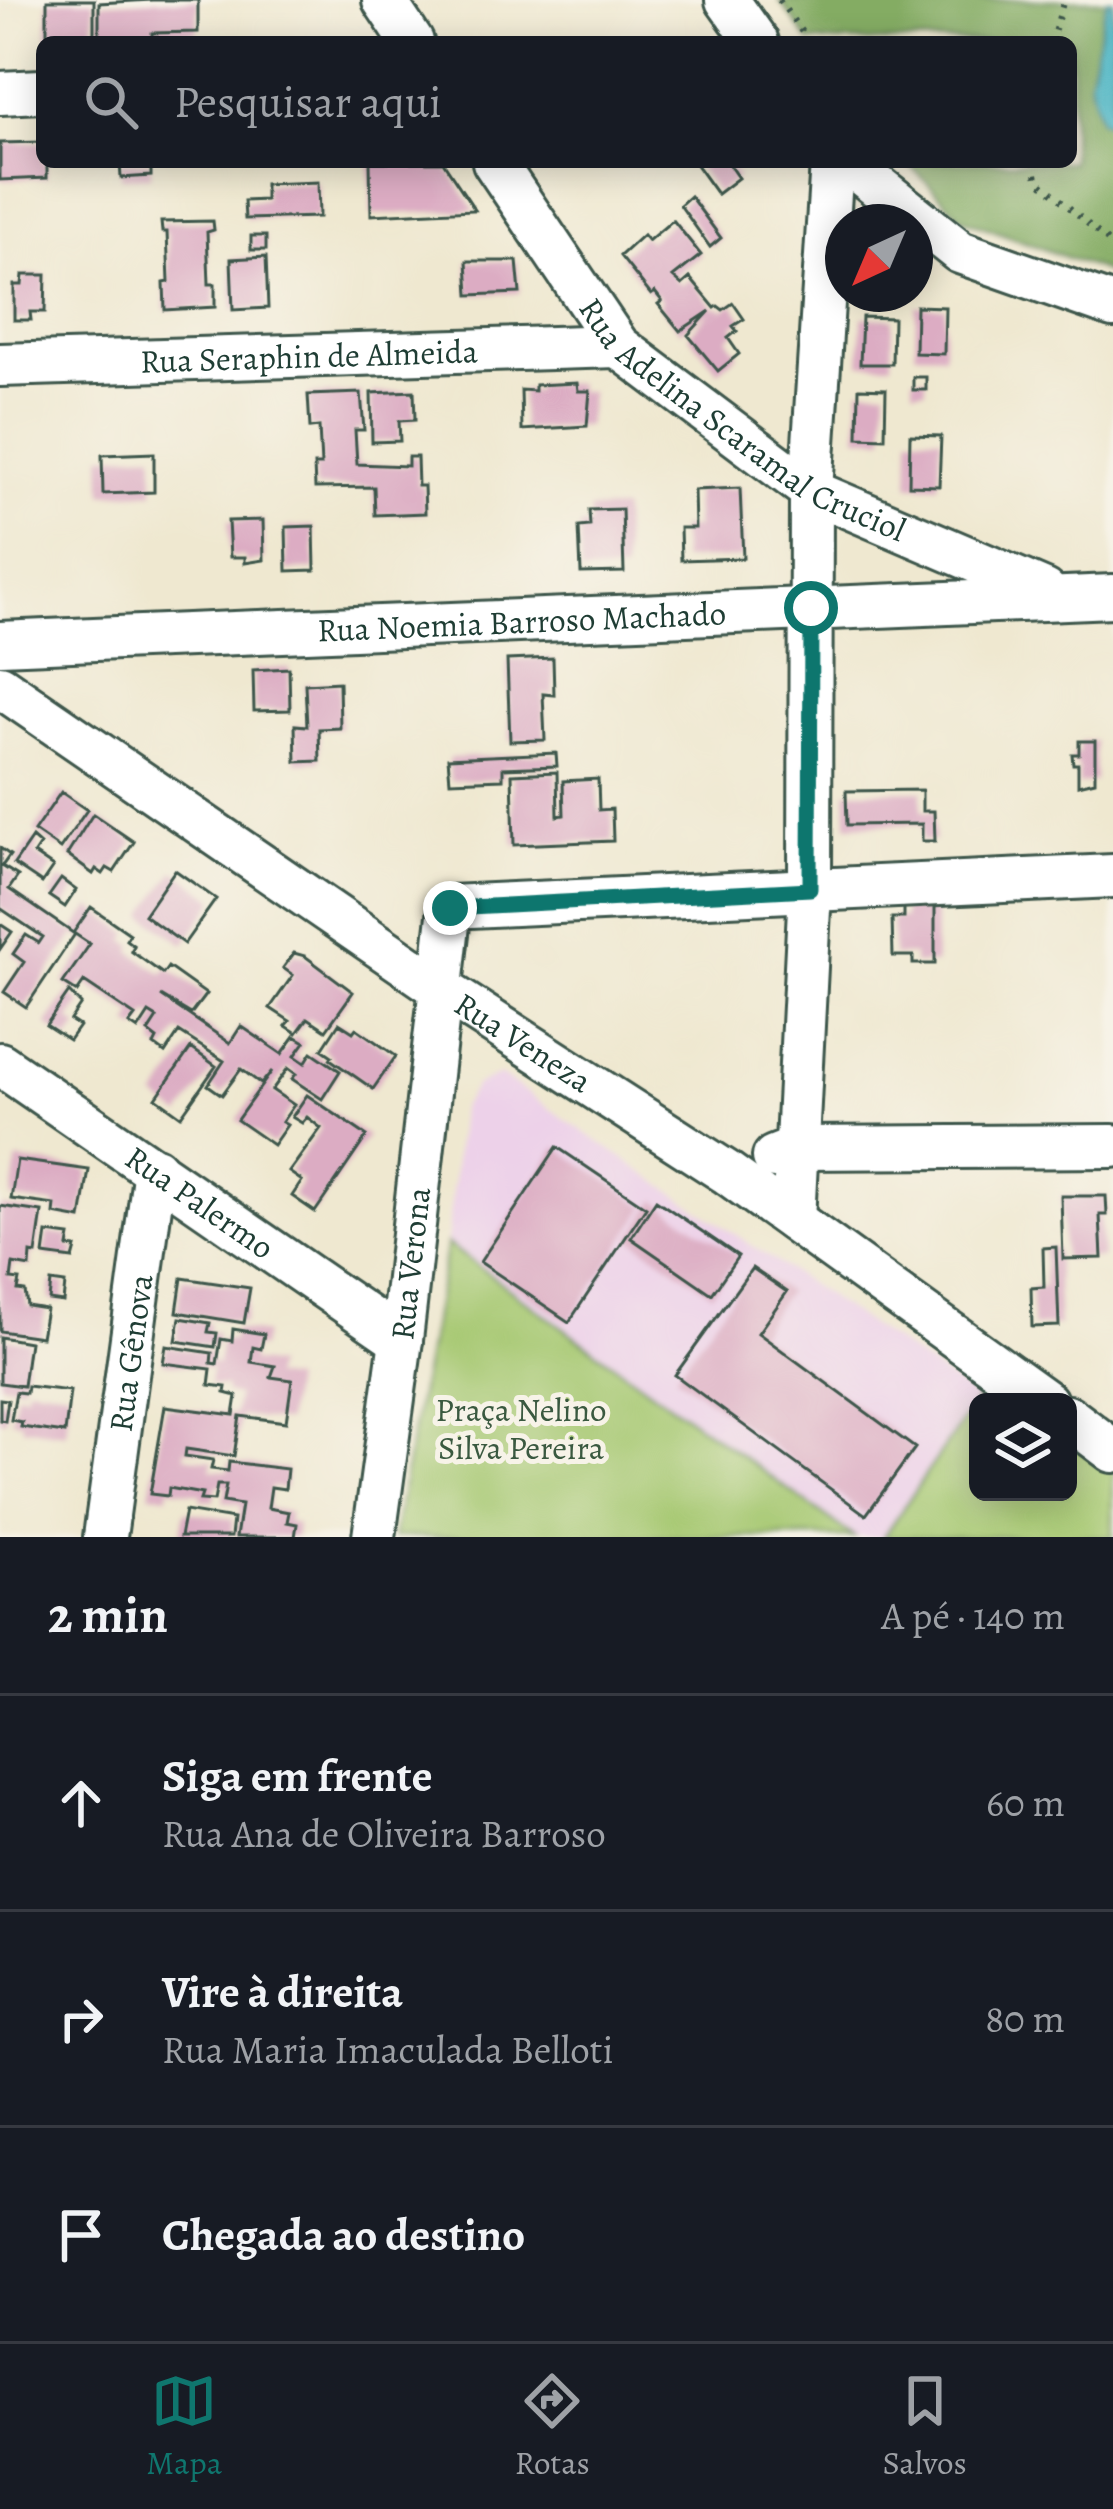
<!DOCTYPE html>
<html lang="pt">
<head>
<meta charset="utf-8">
<style>
	body { margin:0; font-family:Alegreya,serif; background:#20242c; color:#f1f3f6 }
	.controls { position:absolute; right:36px; bottom:36px; display:grid; overflow:hidden; border-radius:18px; box-shadow:0 6px 30px #0003 }
	.controls button { width:108px; height:108px; display:grid; place-items:center; padding:0; border:0; border-bottom:3px solid #363941; background:#171b24; color:#f1f3f6; font:60px sans-serif }
	.compass { position:absolute; left:825px; top:204px; width:108px; height:108px; border-radius:50%; background:#171b24; box-shadow:0 6px 30px #0003; rotate:224deg }
	.stop { position:absolute; width:36px; height:36px; margin:-27px; border:9px solid #0f766e; border-radius:50%; background:#fff }
	.stop.end { background:#0f766e; border-color:#fff; box-shadow:0 3px 12px #0008 }
	.list { margin:0; padding:0; list-style:none }
	h2 { display:flex; justify-content:space-between; align-items:center; height:156px; margin:0; padding:0 48px; font-size:51px }
	h2 small { font-size:39px; font-weight:400; color:#9ea1a6 }
	.list li { display:grid; grid-template-columns:78px 1fr auto; gap:36px; align-items:center; box-sizing:border-box; height:216px; padding:0 48px; border-top:3px solid #363941 }
	.list b { display:block; font-size:45px; white-space:nowrap }
	.list p { margin:0; font-size:39px; white-space:nowrap; color:#9ea1a6 }
	.list em { font-size:39px; font-style:normal; color:#9ea1a6 }
	.icon { flex:none; width:66px; height:66px; fill:none; stroke:currentColor; stroke-width:2; stroke-linecap:round; stroke-linejoin:round }
	.map { position:relative; flex:none; width:1113px; height:1537px; overflow:hidden }
	.search { position:absolute; background:#171b24; box-shadow:0 6px 30px #0003; left:36px; right:36px; top:36px; height:132px; display:flex; align-items:center; gap:30px; box-sizing:border-box; padding:0 42px; border-radius:18px; color:#9ea1a6; font-size:45px }
	.sheet { height:804px; background:#171b24 }
	nav { display:flex; justify-content:space-around; align-items:center; box-sizing:border-box; height:168px; border-top:3px solid #363941; background:#171b24; font-size:33px; color:#9ea1a6 }
	nav a { display:grid; justify-items:center; gap:6px }
	nav .on { color:#0f766e }
	.map>svg:first-child { display:block }
	.built { fill:#edd1e9 }
	.green { fill:#a6c871; stroke:#628252; stroke-width:3 }
	.forest { fill:#84ac63; stroke:#52744c; stroke-width:3 }
	.water { fill:#45b2c2; stroke:#32787b; stroke-width:3 }
	.building { fill:#dcacc3 }
	.lines { fill:none; stroke-linecap:round; stroke-linejoin:round }
	.minor-casing { stroke:#3e574b; stroke-width:48 }
	.path { stroke:#3e574b; stroke-width:6; stroke-dasharray:3 9; stroke-linecap:butt }
	.minor { stroke:#fff; stroke-width:42 }
	.route { stroke:#0f766e; stroke-width:15 }
	.labels { text-anchor:middle; stroke-width:10; stroke-linejoin:round; paint-order:stroke }
	.street-label { font-size:33px; fill:#1f3d34; stroke:#f7f3e8 }
	.park-label { font-size:33px; fill:#3a5940; stroke:#f7f3e8 }
</style>
</head>
<body>
<div class="map">
<svg width="1113" height="1537" viewBox="0 0 1113 1537">
	<rect width="100%" height="100%" fill="#f7f3e8"/>
	<filter id="ink" filterUnits="userSpaceOnUse"><feTurbulence type="fractalNoise" baseFrequency=".00833" numOctaves="2"/><feDisplacementMap in="SourceGraphic" scale="24" xChannelSelector="R" yChannelSelector="G"/><feConvolveMatrix kernelMatrix="1 2 1 2 8 2 1 2 1" color-interpolation-filters="sRGB"/></filter>
	<filter id="wash" filterUnits="userSpaceOnUse"><feTurbulence type="fractalNoise" baseFrequency=".004" numOctaves="4" result="noise"/><feDisplacementMap in="SourceGraphic" scale="48" xChannelSelector="R" yChannelSelector="G"/><feGaussianBlur stdDeviation="2.7" result="paint"/><feColorMatrix in="noise" values="0 0 0 0 0 0 0 0 0 0 0 0 0 0 0 0 0 1.4 0 .05"/><feComposite in="paint" operator="in"/></filter>
	<g filter="url(#wash)">
		<rect width="100%" height="100%" fill="#efe8d0"/>
		<!-- built -->
		<path class="built" d="M500,1075L980,1400L884,1537H854L447,1244L460,1108L476,1085Z"/>
		<!-- green -->
		<path class="green" d="M447,1244L854,1537H393Z
			M999,1368L1043,1402H978V1492H1068V1421L1113,1456V1537H883Z"/>
		<!-- forest -->
		<path class="forest" d="M779,0H1113V275L963,219L907,162H1071V42H809Z"/>
		<!-- water -->
		<path class="water" d="M1107,0H1113V124L1100,120L1089,80Z"/>
		<g id="blocks">
			<!-- building -->
			<path class="building" d="M47,0H94V37L47,38Z
				M152,0H198V32L152,33V39L99,40V3Z
				M42,142V162H47V178L0,180V143Z
				M120,162H151V176L121,178Z
				M370,162H443L475,210L371,215Z
				M694,162H727L738,178L717,194Z
				M318,182L319,217L245,219L244,201L265,200V184Z
				M690,196L721,238L710,247L680,205Z
				M673,220L701,255L673,277L682,285L690,278L715,308L718,306L723,310L733,303L744,319L733,326L737,331L728,338L739,354L718,371L688,335L710,311L680,331L658,304L662,301L655,292L651,295L620,256L643,235L648,241Z
				M213,221L214,230L207,232L209,284H215V307L165,310L164,283L169,282L167,232H162L161,222Z
				M251,236H266V250H251Z
				M266,257L268,308L233,310L231,259Z
				M467,261H517L520,293L469,295Z
				M23,275H46L45,312H30L31,320H14V285H22Z
				M916,306L945,307L944,354L915,353Z
				M862,317L893,318L892,364H860Z
				M913,377H926V390H913Z
				M577,383L578,391H590L587,426L522,430L521,390L535,391V385Z
				M859,388L886,389L885,438L858,437Z
				M414,391L415,420L399,421L400,441L372,442L371,393Z
				M361,393L364,430H355L357,464L408,466V457H417L418,486H424L425,513L375,515L374,487L315,488L314,465H321L319,427L310,428L308,395Z
				M910,435L941,436L939,486L909,485Z
				M154,453V492L103,494L102,455Z
				M740,488L743,558L681,560L680,528H695L694,490Z
				M622,509L624,572L581,573L579,527L590,526L589,510Z
				M263,520L264,560L245,563V557H230L228,521Z
				M314,526L315,570L287,571L286,527Z
				M553,658L554,695L543,694L545,740L510,741L507,660Z
				M289,668L290,710L254,711L253,670Z
				M339,682L340,728L319,729L320,761L296,762L295,725L307,726L305,684Z
				M1079,741H1095V781L1078,785V764H1073L1072,754H1079Z
				M556,753L557,766L503,768V779L450,781L448,758Z
				M557,772L558,816L564,815L563,781L598,779L599,810L612,809L613,841L514,845L512,774Z
				M922,790V811H934L935,841H922V824L847,825L846,791Z
				M61,792L87,810L60,849L34,831Z
				M93,814L134,842L114,872L107,868L103,874L96,869L93,874L67,855Z
				M32,838L40,845L34,854L53,867L42,883L14,864Z
				M0,848L10,855L2,866L18,876L9,889L73,933L91,907L130,934L126,940L134,946L131,951L163,974L168,967L206,994L191,1014L161,996L230,1043L241,1026L282,1054L295,1036L305,1042L295,1056L305,1063L312,1052L340,1071L322,1099L292,1079L296,1074L288,1068L272,1090L294,1105L282,1122L287,1125L273,1145L237,1120L272,1071L261,1084L241,1069L222,1095L208,1085L224,1061L179,1032L165,1053L154,1045L157,1039L148,1032L157,1018L149,1013L138,1030L129,1024L135,1016L84,982L77,992L63,983L90,944L75,934L26,1007L4,992L24,962L13,954L26,935L39,943L43,937L0,908Z
				M175,870L216,899L184,944L144,915Z
				M61,879L76,890L65,907L49,896Z
				M935,906V964H913V956H893L892,918H904V907Z
				M0,924L12,932L0,949Z
				M294,953L305,956L353,992L326,1030L308,1018L297,1033L286,1026L290,1021L270,1008L293,975L283,968Z
				M69,992L81,1004L70,1020L79,1026L69,1040L46,1025Z
				M339,1023L353,1032L356,1028L396,1056L373,1089L330,1059L332,1056L322,1049Z
				M191,1048L216,1066L181,1116L156,1098Z
				M307,1095L367,1136L315,1212L292,1196L302,1181L289,1172L321,1128L307,1117L302,1123L292,1117Z
				M557,1147L646,1207L569,1322L480,1262Z
				M17,1160L89,1170L81,1219L54,1214L55,1205L11,1199Z
				M1061,1196H1106L1107,1215H1100L1102,1258L1063,1259Z
				M656,1200L738,1256L712,1294L631,1238Z
				M0,1206L42,1212L36,1254L31,1253L30,1267L13,1264L11,1279L20,1280L18,1290L25,1291L27,1306L46,1309L41,1337L0,1331Z
				M47,1233L70,1236L68,1247L76,1248L73,1259L44,1255Z
				M1056,1247L1059,1326L1032,1327L1031,1288L1044,1287L1043,1248Z
				M752,1268L787,1292L758,1333L915,1448L866,1515L675,1375Z
				M182,1278L250,1288L244,1323L177,1312Z
				M51,1282L65,1284L63,1302L49,1300Z
				M180,1318L210,1323L208,1332L217,1333L215,1347L176,1341Z
				M233,1329L264,1334L261,1349L253,1347L251,1362L275,1366L271,1377L292,1380L286,1422L240,1416L234,1456L186,1449L185,1456L213,1460L211,1469L228,1471L229,1462L287,1469L285,1489L271,1487L268,1508L289,1512L287,1522L297,1524L295,1537H236L241,1505L223,1502L226,1485H217L214,1501L200,1500L202,1494L169,1488L168,1496L150,1494L165,1406L234,1415L237,1396L225,1393L226,1387L209,1385L211,1369L163,1363L166,1346L212,1353L211,1363L217,1364L221,1339L232,1341Z
				M0,1337L29,1342L23,1386L0,1383Z
				M27,1386L70,1391L65,1433L21,1427L22,1422L11,1420L16,1392L26,1393Z
				M0,1399L8,1400L5,1421L0,1420Z
				M185,1511L233,1519L231,1537H180Z"/>
		</g>
	</g>
	<g filter="url(#ink)">
		<use href="#blocks" fill-opacity="0" stroke="#3e574b" stroke-width="3"/>
		<g class="lines">
			<!-- minor casing -->
			<g class="minor-casing">
				<g id="minor">
					<path d="M384,0L412,42"/>
					<path d="M727,0L757,42"/>
					<path d="M0,93L42,91"/>
					<path id="s1" d="M494,162L618,346L811,491L1045,591"/>
					<path d="M847,162L960,252L1113,306"/>
					<path id="s2" d="M0,365L618,346"/>
					<path id="s3" d="M0,643L1113,596"/>
					<path id="s4" d="M0,686L440,988L726,1172L1046,1402"/>
					<path id="s5" d="M0,1064L401,1340"/>
					<path d="M774,1157L797,1148L1113,1146"/>
					<path d="M793,1220L810,889L811,491L832,162"/>
					<path d="M1068,1417L1113,1451"/>
					<path id="s6" d="M105,1537L155,1169"/>
					<path id="s7" d="M374,1537L401,1340L450,907L1113,876"/>
				</g>
			</g>
			<!-- path -->
			<path class="path" d="M779,0L809,42
				M1051,42L1064,0
				M1034,162L1037,179L1113,246"/>
			<!-- minor -->
			<use href="#minor" class="minor"/>
		</g>
	</g>
	<g class="lines" filter="url(#ink)">
		<!-- route -->
		<path class="route" d="M450,908L810,889L811,608"/>
	</g>
	<g class="labels">
		<!-- street labels -->
		<g class="street-label">
			<text dy="12" stroke="none"><textPath href="#s2" startOffset="309">Rua Seraphin de Almeida</textPath></text>
			<text dy="12" stroke="none"><textPath href="#s1" startOffset="366">Rua Adelina Scaramal Cruciol</textPath></text>
			<text dy="12" stroke="none"><textPath href="#s3" startOffset="522">Rua Noemia Barroso Machado</textPath></text>
			<text dy="12" stroke="none"><textPath href="#s4" startOffset="633">Rua Veneza</textPath></text>
			<text dy="12" stroke="none"><textPath href="#s5" startOffset="243">Rua Palermo</textPath></text>
			<text dy="12" stroke="none"><textPath href="#s7" startOffset="276">Rua Verona</textPath></text>
			<text dy="12" stroke="none"><textPath href="#s6" startOffset="186">Rua Gênova</textPath></text>
		</g>
		<!-- park labels -->
		<g class="park-label">
			<text x="521" y="1421">Praça Nelino<tspan x="521" dy="38">Silva Pereira</tspan></text>
		</g>
	</g>
</svg>
<div class="controls">
<button><svg class="icon" aria-label="layers" viewBox="0 0 24 24"><path d="M12 4l9 5-9 5-9-5zM3 14l9 5 9-5"/></svg></button>
</div>
<svg class="compass" viewBox="-18 -18 36 36"><path d="M0-13l5 13h-10z" fill="#e53935"/><path d="M0 13l5-13h-10z" fill="#9ea1a6"/></svg>
<div class="stop" style="left:811px;top:608px"></div>
<div class="stop end" style="left:450px;top:908px"></div>
<div class="search"><svg class="icon" aria-label="search" viewBox="0 0 24 24"><circle cx="10" cy="10" r="6"/><path d="M15 15l6 6"/></svg>Pesquisar aqui</div>
</div>
<section class="sheet">
<h2>2 min<small>A pé · 140 m</small></h2>
<ul class="list">
<li><svg class="icon" aria-label="ahead" viewBox="0 0 24 24"><path d="M12 20V5M6 11l6-6 6 6"/></svg><div><b>Siga em frente</b><p>Rua Ana de Oliveira Barroso</p></div><em>60 m</em></li>
<li><svg class="icon" aria-label="right" viewBox="0 0 24 24"><path d="M7 20v-9h11M14 6l5 5-5 5"/></svg><div><b>Vire à direita</b><p>Rua Maria Imaculada Belloti</p></div><em>80 m</em></li>
<li><svg class="icon" aria-label="arrive" viewBox="0 0 24 24"><path d="M6 21V4h12l-3 4 3 4H6"/></svg><div><b>Chegada ao destino</b></div></li>
</ul>
</section>
<nav>
<a class="on"><svg class="icon" aria-label="map" viewBox="0 0 24 24"><path d="M3 6l6-2 6 2 6-2v14l-6 2-6-2-6 2zM9 4v14M15 6v14"/></svg>Mapa</a>
<a><svg class="icon" aria-label="directions" viewBox="0 0 24 24"><path d="M12 3l9 9-9 9-9-9zM9 14v-3h6M13 9l2 2-2 2"/></svg>Rotas</a>
<a><svg class="icon" aria-label="saved" viewBox="0 0 24 24"><path d="M7 4h10v16l-5-4-5 4z"/></svg>Salvos</a>
</nav>
</body>
</html>
